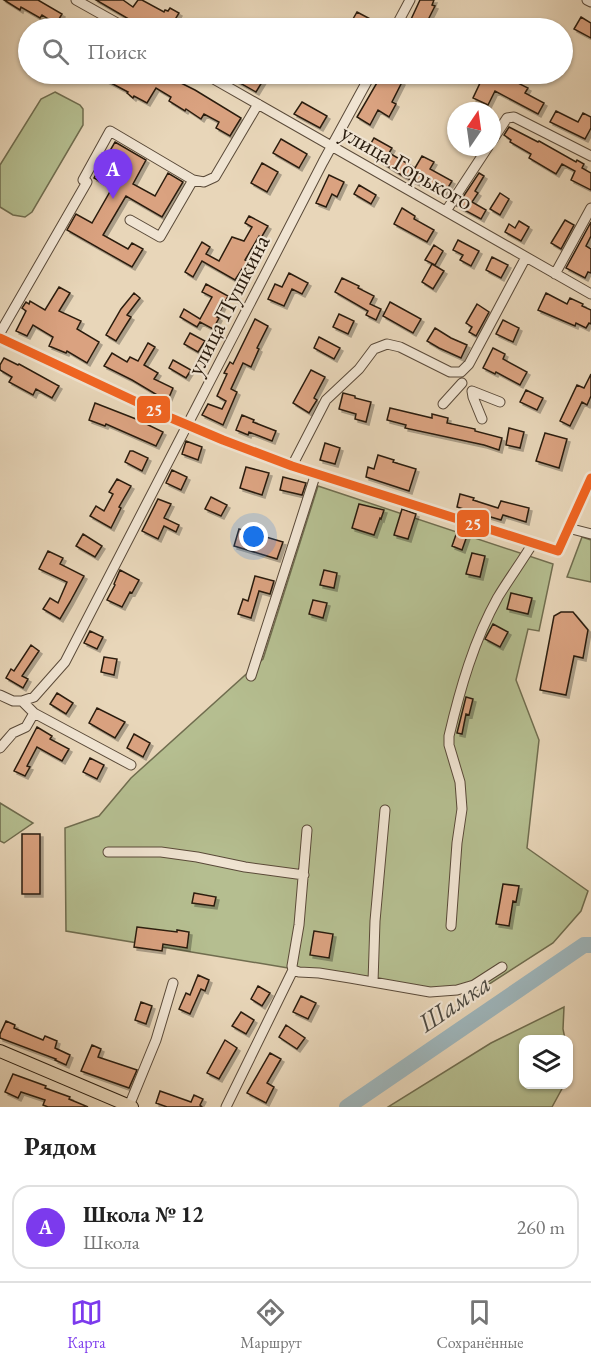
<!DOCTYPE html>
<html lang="ru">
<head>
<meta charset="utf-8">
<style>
	body { margin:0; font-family:"EB Garamond",serif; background:#f6f6f6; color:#222 }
	.controls { position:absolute; right:18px; bottom:18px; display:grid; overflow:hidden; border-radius:12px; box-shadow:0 2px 4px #0004 }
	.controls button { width:54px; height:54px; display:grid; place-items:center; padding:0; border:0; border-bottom:2px solid #e0e0e0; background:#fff; color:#222; font:30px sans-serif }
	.compass { position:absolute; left:447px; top:102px; width:54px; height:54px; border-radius:50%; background:#fff; box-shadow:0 2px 4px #0004; rotate:13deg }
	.you { position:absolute; left:254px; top:537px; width:21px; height:21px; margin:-15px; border:4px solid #fff; border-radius:50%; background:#1a73e8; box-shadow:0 0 0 9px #1a73e833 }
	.badge { display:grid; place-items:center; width:39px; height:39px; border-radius:50%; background:#7c3aed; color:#fff; font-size:20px; font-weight:700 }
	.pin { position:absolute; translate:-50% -50px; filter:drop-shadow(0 2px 3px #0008) }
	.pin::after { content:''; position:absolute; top:32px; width:21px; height:18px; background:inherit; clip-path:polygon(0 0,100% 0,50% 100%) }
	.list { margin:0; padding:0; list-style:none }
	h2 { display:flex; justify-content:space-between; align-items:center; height:78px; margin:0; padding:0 24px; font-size:26px }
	h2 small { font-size:20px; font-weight:400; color:#767676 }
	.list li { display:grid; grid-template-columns:39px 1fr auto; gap:18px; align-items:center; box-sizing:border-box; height:84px; margin:0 12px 12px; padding:0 12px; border:2px solid #e0e0e0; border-radius:18px }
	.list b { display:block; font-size:22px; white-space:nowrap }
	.list p { margin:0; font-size:20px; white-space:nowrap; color:#767676 }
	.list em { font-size:20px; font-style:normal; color:#767676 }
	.icon { flex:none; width:33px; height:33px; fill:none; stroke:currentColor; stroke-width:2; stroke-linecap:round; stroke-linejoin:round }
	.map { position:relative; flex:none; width:591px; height:1107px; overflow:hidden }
	.search { position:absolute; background:#fff; box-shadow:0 2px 4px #0004; left:18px; right:18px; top:18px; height:66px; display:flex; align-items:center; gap:15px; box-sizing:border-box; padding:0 21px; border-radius:33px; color:#767676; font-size:22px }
	.sheet { height:174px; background:#fff }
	nav { display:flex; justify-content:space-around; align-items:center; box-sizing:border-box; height:84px; border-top:2px solid #e0e0e0; background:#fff; font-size:16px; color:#767676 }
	nav a { display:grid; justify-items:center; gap:3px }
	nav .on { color:#7c3aed }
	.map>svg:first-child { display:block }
	.green { fill:#b5be90; stroke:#706d4f; stroke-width:1.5 }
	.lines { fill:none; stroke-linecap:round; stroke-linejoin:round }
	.river { stroke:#9eb6bc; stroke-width:16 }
	.building { fill:#daa280; stroke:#2a1c0e; stroke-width:1.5; filter:url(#shadow) }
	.minor-casing { stroke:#5a4a39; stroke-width:11 }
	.major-casing { stroke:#2a1c0e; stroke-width:14 }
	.minor { stroke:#f0e4d2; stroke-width:9 }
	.major { stroke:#e8d6b9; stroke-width:12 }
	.bus-1-casing { stroke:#f0e4d2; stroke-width:14 }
	.bus-1 { stroke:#f26522; stroke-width:9 }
	.labels { text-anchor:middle; stroke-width:4.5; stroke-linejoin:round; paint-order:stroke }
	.street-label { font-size:24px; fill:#2a1c0e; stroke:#f0e4d2 }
	.water-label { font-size:26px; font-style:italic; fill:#4d4a42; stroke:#f0e4d2 }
	.line-badge { stroke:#f0e4d2; stroke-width:2 }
	.badge-label { font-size:16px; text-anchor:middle; font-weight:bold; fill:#fff }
</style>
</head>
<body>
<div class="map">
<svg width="591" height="1107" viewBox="0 0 591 1107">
	<defs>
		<filter id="shadow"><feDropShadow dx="3" dy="3" stdDeviation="0" flood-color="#0004"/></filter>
	</defs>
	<rect width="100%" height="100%" fill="#e8d6b9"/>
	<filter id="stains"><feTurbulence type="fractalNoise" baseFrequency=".00333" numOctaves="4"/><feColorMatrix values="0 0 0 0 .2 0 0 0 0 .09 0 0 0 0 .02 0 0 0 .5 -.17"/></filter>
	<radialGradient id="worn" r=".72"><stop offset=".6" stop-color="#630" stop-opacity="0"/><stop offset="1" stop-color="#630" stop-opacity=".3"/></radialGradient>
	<!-- green -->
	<path class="green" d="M55,92L80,105L83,109V125L32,212L25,217L13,215L0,207V165L41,99Z
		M318,486L553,564L539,631L528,629L516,680L539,740L527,848L588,891L581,911L553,943L480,990L438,992L342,972L306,971L66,931L65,828L99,816L131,778L263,659Z
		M582,537L591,540V582L567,577Z
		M0,803L33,823L4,843L0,841Z
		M564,1007L563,1029L565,1039L524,1040V1084L564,1085L552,1107H388L491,1043Z"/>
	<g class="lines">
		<!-- river -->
		<path class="river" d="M347,1107L584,945H591"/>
	</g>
	<!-- building -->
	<path class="building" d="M4,0H38L62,14L56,24L42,15L40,18L21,7L20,10Z
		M96,0H123L133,7L138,0H142L164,12L165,10L168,11L170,8L179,13L170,28H144Z
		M420,0H434L432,5L435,6L428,20H430L425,28H407Z
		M357,12L376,22L372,28H355L349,26Z
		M581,17L591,23V38L574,29Z
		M94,74H163L195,90L241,118L230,136L216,128L219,122L204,114L201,119L186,109L185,111L169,101L171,97L156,88L147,103L134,96L133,98L127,93L128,92Z
		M224,74H267L256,92Z
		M382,74H386L402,82L392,102L396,104L389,117L378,110L370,125L357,117Z
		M480,74H500L528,88L525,93L544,103L538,114L495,91L488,105L473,98L480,83L476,81Z
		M302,102L327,116L320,128L294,114Z
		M556,111L578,122L583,113L591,117V128L585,139L550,122Z
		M509,127L538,142L539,141L576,162L577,160L584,164L582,168L591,173V190L571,180L575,171L562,164L556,174L529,158L531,154L510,142L511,140L504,135Z
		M374,138L392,148L389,153L415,168L422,156L434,162L430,169L452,181L443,196L422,183L421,185L403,176L370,155L374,147L370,145Z
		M281,139L307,154L299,168L273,153Z
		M115,142L146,160L133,184L155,196L168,173L183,182L162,217L126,196L103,235L128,249L132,243L143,249L132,267L67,230L76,214L92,223L112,188L94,178Z
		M262,163L278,172L267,192L251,183Z
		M479,173L484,176L475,191L478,193L472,202L486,210L481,219L457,206Z
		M329,175L344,182L337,197L332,194L326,207L316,203Z
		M359,185L376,195L371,204L354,194Z
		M500,193L509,199L500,215L490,209Z
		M402,208L415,216L414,219L434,230L427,242L394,224Z
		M249,216L268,226L261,238L259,236L245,260L249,262L243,271L242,269L235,280L202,261L193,277L185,272L202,242L210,247L206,254L219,261L232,237L244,241L252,227L245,223Z
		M565,220L574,225L561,249L551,243Z
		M519,221L529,227L521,241L505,232L509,224L515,228Z
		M591,222V236L586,246L591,249V273L588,272L585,278L566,268Z
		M458,240L479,251L471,266L460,260L463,255L453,250Z
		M434,245L443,251L435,265L425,260Z
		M492,257L508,265L501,278L486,270Z
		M432,264L444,271L433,289L422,282Z
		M289,273L308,283L302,294L292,289L284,306L268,299L275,284L282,287Z
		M342,278L359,286L358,288L374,296L370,304L381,309L376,320L366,315L368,311L335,292Z
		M206,284L228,296L217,317L219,318L213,329L200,322L197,327L180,317L184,309L200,319L212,297L202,292Z
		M59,287L70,293L59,311L81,321L77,329L99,342L87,363L67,351L66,353L49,346L53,337L33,325L27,336L16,331L26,311L22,308L26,302L29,304L30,301L45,310Z
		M134,293L140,298L127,315L131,317L116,341L106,335L121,309Z
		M546,293L567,304L570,298L583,304L582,306L591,310V324L589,323L586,328L576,323L575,326L538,310Z
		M390,302L421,319L413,333L383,316Z
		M477,304L489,312L476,336L469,332L472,327L466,323Z
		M339,314L354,321L348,334L333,327Z
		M255,319L268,326L257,348L259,349L251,367L243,363L231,389L237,392L223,425L202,415L208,404L222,409L226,401L217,396L227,374L224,373L230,362L233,364Z
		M503,320L519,328L513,342L496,334Z
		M435,328L451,338L467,345L461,358L439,348L427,341Z
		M190,333L205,341L198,352L184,344Z
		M319,337L340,348L334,359L314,348Z
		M148,343L155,347L144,365L158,373L154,379L173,388L167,402L158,398L159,396L132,380L104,366L112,353L127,362L130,357L138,361Z
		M493,348L505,354L503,359L527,372L520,385L496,372L495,374L483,368Z
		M4,358L18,365L19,364L59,386L52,398L36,389L33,395L9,382L12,377L0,370V365Z
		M173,360L191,370L186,378L169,368Z
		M311,370L325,377L314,398L317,400L309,413L293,403Z
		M591,374V396L587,405L582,402L570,426L560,421L577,385L584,388Z
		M526,390L543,398L537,410L520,402Z
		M343,393L355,396V398L371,402L366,422L355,419L356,414L339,409Z
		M95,403L136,419L163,432L156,446L106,424L105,426L89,420Z
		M390,408L432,418V414L448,418L447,423L475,429V431L502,438L499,450L484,445L405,428L406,425L387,420Z
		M242,415L254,420L253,422L276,431L272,441L249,432L248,435L236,430Z
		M509,428L524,432L520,448L506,445Z
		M545,433L567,439L559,468L536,461Z
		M186,441L202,447L198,460L182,454Z
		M325,443L340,448L335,464L320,460Z
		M130,451H133L148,458L142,471L125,462Z
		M378,455L394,460L393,462L416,469L409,491L366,477L368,467L374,469Z
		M246,467L269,473L262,495L240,488Z
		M172,470L187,477L181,490L166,483Z
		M283,477L306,483L302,495L280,490Z
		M117,479L131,486L119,507L121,508L111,528L90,516L96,506L104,511L113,494L109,492Z
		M460,494L474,498L473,500L498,508L501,501L529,508L526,522L503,515L501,520L457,507Z
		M211,497L227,505L221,516L205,509Z
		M158,499L171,504L164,518L179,525L176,532L164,526L158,539L142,531Z
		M359,504L384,510L381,519L380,518L374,535L352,528Z
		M402,509L416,514L408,539L394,535Z
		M239,529L283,542L277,559L234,546Z
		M458,529L468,533L462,550L452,546Z
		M83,534L102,546L95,557L76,546Z
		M48,551L63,558L60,564L84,576L70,602L60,619L43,609L50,598L58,603L67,582L39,569Z
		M472,553L485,556L480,577L466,574Z
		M120,570L139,580L132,593L130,592L122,607L107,600L115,585L114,584Z
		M324,570L337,573L334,588L320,585Z
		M255,576L274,581L270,594L259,591L251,618L238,614L243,599L248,601Z
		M511,593L532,598L528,614L507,609Z
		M313,600L327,603L323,618L309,614Z
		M561,612H573L588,630L583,658L574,656L566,695L540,690L554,616Z
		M493,624L508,632L500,647L485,639Z
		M90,631L103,637L97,649L84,643Z
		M31,645L39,651L22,676L28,679L23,688L6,678L11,669L14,671Z
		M104,657L117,659L114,675L101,672Z
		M57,693L73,703L66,714L50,704Z
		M466,697L473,699L469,715L466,714L462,734L457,733Z
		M97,708L125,722L115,738L89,723Z
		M37,727L52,736L50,739L69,749L62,761L37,747L27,766L30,767L25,776L14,771Z
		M134,734L150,743L143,757L127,748Z
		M90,758L104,765L97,779L83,772Z
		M22,834H40V894H22Z
		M503,884L519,886L516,902L513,901L509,926L496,924Z
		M194,893L216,897L214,906L192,903Z
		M137,927L177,932V930L189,932L187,948L163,944L162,951L134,947Z
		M314,931L333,934L329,958L310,955Z
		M198,975L209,980L205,991L201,989L190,1014L179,1009L186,993L190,995Z
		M258,986L270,993L262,1006L251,999Z
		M301,996L316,1003L308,1019L293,1012Z
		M141,1002L152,1006L146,1024L135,1020Z
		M241,1012L254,1020L246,1034L232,1026Z
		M6,1021L15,1025L14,1028L43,1040L45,1036L57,1041L55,1048L70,1055L66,1065L55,1060L56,1059L0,1038V1034Z
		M286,1025L305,1038L297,1049L279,1037Z
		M225,1040L237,1048L219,1079L207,1073Z
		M92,1045L101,1049L98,1057L137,1070L129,1088L81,1071Z
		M270,1053L281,1059L267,1083L274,1087L266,1103L247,1093Z
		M13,1074L46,1086L45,1088L70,1097L69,1099L88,1107H48L43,1105L45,1100L21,1092L18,1098L5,1092Z
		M160,1091L191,1102L194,1095L203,1099L200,1105L202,1107H167L156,1103Z"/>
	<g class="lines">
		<!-- minor casing -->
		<g class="minor-casing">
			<path id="minor" d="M76,0L126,28
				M587,0L591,2
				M395,28L410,0
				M205,74L591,294
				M492,141L507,118L514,117L591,156
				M446,211L488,147
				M130,220L160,237L193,180
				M555,274L591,208
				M0,333L87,182L83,180L110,131L193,180L204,182L215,177L258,104
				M0,338L171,418L223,440L292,466L558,551L591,478
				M443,404L462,383
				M482,419L473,397L472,391L500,402
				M292,466L326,400L359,369L374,349L387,344L400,347L450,372H461L469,364L526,257
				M568,528L591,534
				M251,676L316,473
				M0,695L13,701H22L34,713L131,765
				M22,701L34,697L65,662L323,162L371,74
				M0,748L13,733L26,727L34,713
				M307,830L299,925L292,966L293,970L299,972L319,973L350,978L430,992L457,990L474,985L502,967
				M108,852H161L197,857L245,867L304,875
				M451,926L457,843L462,809L460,782L449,745V736C460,689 474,640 498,597C509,579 522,561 533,543
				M373,982L375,921L385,810
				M129,1106L156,1040L173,983
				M226,1107L293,970"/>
		</g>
		<!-- major casing -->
		<g class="major-casing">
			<path id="major" d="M0,1051L132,1107"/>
		</g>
		<!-- minor -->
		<use href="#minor" class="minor"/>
		<!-- major -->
		<use href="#major" class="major"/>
		<!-- bus-1 casing -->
		<g class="bus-1-casing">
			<path id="bus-1" d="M0,338L171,418L223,440L292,466L558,551L591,478"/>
		</g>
		<!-- bus-1 -->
		<use href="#bus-1" class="bus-1"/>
	</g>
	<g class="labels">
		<!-- street labels -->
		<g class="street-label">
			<text transform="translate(407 167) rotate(30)" y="8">улица Горького</text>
			<text transform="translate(228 305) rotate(-63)" y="8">улица Пушкина</text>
		</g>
		<!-- water labels -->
		<g class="water-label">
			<text transform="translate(454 1003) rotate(-34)" y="9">Шамка</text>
		</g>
	</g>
	<g class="line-badge">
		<rect x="136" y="395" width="35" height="29" rx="6" fill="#f26522"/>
		<rect x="456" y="509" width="34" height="29" rx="6" fill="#f26522"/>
	</g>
	<g class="badge-label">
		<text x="154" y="416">25</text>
		<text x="473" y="530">25</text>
	</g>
	<rect width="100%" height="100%" filter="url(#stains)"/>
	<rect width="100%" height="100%" fill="url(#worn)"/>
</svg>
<div class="controls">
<button><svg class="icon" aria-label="layers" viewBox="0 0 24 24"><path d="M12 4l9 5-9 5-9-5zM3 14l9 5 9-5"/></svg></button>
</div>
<svg class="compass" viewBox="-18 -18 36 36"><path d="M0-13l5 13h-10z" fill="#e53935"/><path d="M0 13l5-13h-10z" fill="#767676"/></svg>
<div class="you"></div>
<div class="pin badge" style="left:113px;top:199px">A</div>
<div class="search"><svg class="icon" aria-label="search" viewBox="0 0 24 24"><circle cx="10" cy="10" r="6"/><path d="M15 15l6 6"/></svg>Поиск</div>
</div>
<section class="sheet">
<h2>Рядом<small></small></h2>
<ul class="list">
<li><span class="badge">A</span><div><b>Школа № 12</b><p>Школа</p></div><em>260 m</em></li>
</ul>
</section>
<nav>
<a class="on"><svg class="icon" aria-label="map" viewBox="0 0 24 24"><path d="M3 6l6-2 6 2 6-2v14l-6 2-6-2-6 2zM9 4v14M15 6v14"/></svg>Карта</a>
<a><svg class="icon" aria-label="directions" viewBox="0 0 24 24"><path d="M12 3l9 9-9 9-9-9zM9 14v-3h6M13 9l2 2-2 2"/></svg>Маршрут</a>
<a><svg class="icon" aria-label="saved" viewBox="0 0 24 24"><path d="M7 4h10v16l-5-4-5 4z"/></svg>Сохранённые</a>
</nav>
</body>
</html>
